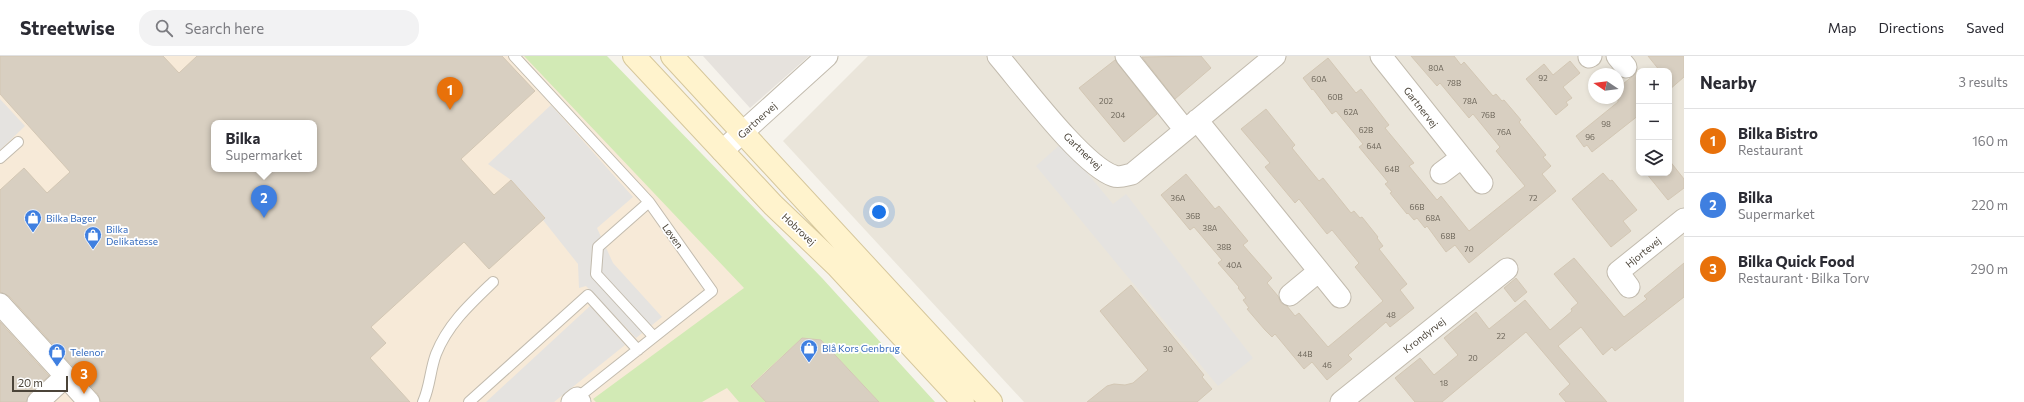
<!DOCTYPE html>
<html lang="en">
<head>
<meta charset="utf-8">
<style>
	body { margin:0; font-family:Commissioner,sans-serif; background:#f2f2f3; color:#2b2b33 }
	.controls { position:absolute; right:12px; top:12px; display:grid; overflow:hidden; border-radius:8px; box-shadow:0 2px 6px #0003 }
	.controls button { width:36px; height:36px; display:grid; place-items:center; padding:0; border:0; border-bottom:1px solid #e1e1e2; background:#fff; color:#2b2b33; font:20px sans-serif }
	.compass { position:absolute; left:1588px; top:12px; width:36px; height:36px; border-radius:50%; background:#fff; box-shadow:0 2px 6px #0003; rotate:283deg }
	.scale { position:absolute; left:12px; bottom:10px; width:56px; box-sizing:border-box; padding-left:4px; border:2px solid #4b4439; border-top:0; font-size:11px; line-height:14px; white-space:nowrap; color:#4b4439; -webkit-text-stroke:3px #fff; paint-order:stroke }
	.you { position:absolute; left:879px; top:156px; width:14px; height:14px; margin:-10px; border:3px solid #fff; border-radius:50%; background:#1a73e8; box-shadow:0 0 0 6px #1a73e833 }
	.badge { display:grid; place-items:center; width:26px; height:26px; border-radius:50%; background:#2563eb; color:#fff; font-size:13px; font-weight:700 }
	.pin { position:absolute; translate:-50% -33px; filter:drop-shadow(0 1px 2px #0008) }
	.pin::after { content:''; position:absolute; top:21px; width:14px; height:12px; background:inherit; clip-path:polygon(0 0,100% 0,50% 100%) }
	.popup { position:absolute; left:211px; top:64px; width:106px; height:52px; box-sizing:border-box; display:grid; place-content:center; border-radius:8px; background:#fff; filter:drop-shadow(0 1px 3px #0005); font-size:13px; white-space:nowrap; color:#7c7c81 }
	.popup b { font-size:15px; color:#2b2b33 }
	.popup::after { content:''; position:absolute; left:50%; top:100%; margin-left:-8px; border:8px solid transparent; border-top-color:#fff }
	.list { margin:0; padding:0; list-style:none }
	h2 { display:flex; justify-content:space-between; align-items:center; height:52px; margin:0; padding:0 16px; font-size:17px }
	h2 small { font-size:13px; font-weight:400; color:#7c7c81 }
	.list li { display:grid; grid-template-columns:26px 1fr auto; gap:12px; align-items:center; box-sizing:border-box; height:64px; padding:0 16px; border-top:1px solid #e1e1e2 }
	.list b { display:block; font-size:15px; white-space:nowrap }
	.list p { margin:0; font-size:13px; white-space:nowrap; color:#7c7c81 }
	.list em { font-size:13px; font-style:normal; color:#7c7c81 }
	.icon { flex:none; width:22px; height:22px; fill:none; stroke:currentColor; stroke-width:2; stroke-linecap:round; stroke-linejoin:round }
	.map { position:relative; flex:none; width:1684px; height:346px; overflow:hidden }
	header { display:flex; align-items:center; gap:24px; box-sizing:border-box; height:56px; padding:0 20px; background:#fff; border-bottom:1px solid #e1e1e2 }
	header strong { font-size:19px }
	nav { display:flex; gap:22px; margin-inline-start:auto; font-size:14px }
	.search { width:280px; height:36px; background:#f2f2f3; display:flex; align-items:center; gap:10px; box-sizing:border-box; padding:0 14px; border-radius:16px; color:#7c7c81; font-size:15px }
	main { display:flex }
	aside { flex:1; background:#fff }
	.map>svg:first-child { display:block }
	.residential { fill:#eae5da; fill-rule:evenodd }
	.commercial { fill:#f7ead8; fill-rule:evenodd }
	.industrial { fill:#e6e2dd }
	.green { fill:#d2eab5 }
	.parking { fill:#e5e3e0 }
	.building { fill:#d8cfc1; stroke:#d3c7b4; fill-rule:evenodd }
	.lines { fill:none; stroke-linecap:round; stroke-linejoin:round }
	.lane-casing { stroke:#c2bbae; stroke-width:12 }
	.street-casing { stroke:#c2bbae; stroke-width:23 }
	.secondary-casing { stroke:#d6c79b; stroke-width:24 }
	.lane { stroke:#fff; stroke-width:10 }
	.street { stroke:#fff; stroke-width:21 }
	.secondary { stroke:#fff3cd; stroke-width:22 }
	.labels { text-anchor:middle; stroke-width:3.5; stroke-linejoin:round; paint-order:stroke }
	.number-label { font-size:8px; fill:#6e675b }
	.street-label { font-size:10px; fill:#4b4439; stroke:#fff }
	.shop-label { font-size:10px; fill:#366cbe; stroke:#fff; text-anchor:start }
</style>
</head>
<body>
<header>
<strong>Streetwise</strong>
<div class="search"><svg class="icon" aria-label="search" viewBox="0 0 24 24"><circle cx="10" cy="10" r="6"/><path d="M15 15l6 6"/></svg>Search here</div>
<nav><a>Map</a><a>Directions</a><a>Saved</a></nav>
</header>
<main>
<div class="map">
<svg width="1684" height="346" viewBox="0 0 1684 346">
	<rect width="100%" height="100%" fill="#f6f3ec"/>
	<!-- residential -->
	<path class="residential" d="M868,0H1684V346H1024L783,85ZM1639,15H1669V117H1639ZM1594,18H1618V42H1594Z"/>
	<!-- commercial -->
	<path class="commercial" d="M0,0H527L818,271L885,346H0ZM214,67H314V113H214Z"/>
	<!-- industrial -->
	<path class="industrial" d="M703,0H809L750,52Z"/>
	<!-- green -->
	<path class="green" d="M524,0H607L822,222L935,346H879L821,284L802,282L751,329L766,346H739L727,332L702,346H596L593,343L744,232Z"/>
	<!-- parking -->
	<path class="parking" d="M0,43L25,70L0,94Z
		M551,49L633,141L597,172L613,207L662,261L636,282L586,230L579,232L578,208L543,164L545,161L511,124L488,108Z
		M1062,87L1113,148L1126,138L1253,302L1218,330L1036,110Z
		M590,250L625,289L554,346H486Z"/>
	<!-- building -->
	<path class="building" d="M0,0H163L179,17L197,0H502L535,35L461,103L494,139L511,124L545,162L489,213L464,186L371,271L386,287L370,302L410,346H101L98,338L9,240L0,236V134L24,112L47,137L70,116L0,38ZM214,67H314V113H214Z
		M1201,0L1211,12L1175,43L1142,1Z
		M1411,0H1454L1461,9L1464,6L1493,40L1496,38L1502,45L1504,44L1521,64L1519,66L1546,99L1543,101L1551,110L1542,118L1556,135L1469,207L1455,189L1446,196L1427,170L1425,172L1417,162L1414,164L1408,157L1407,158L1390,137L1392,136L1385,128L1388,126L1359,91L1363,88L1336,55L1332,58L1313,33L1312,34L1303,22L1328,2L1356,37L1361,33L1389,69L1385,72L1414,107L1409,110L1437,144L1441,140L1469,175L1525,130L1496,95L1500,91L1473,58L1469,62L1440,27L1437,30Z
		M1648,0H1684V21L1669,34V15H1660Z
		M1115,4L1157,58L1124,86L1079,32Z
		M1570,5L1580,17L1563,31L1572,42L1566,46L1568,49L1556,59L1526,23L1544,8L1553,19Z
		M1639,15V59L1592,96L1587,89L1584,91L1576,80L1618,46V32Z
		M1266,53L1295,89L1292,92L1319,125L1323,122L1351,157L1354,155L1360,162L1362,161L1378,181L1377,182L1383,190L1379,193L1407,228L1400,234L1414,252L1390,271L1386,266L1370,280L1348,299L1352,303L1327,324L1312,306L1304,313L1275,278L1272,281L1265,274L1247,253L1249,252L1243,244L1246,242L1238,232L1239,231L1218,207L1222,204L1194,171L1190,174L1161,139L1186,118L1215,153L1219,150L1248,185L1243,189L1272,222L1267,227L1278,240L1281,247L1287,250L1295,260L1299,257L1328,291L1352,271L1383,245L1355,211L1359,207L1332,174L1327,178L1299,143L1295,147L1265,111L1270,107L1241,73Z
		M1669,104L1684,123V132L1668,144L1646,117H1669Z
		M1603,117L1610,125L1612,124L1637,154L1623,165L1631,175L1611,191L1572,143Z
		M1574,202L1624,261L1647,243L1644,240L1684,207V241L1615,295L1612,291L1603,299L1581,271L1558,290L1607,346H1566L1559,338L1570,328L1526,276L1442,346H1415L1395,322L1420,302L1434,319L1458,299L1444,282L1476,256L1489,273L1525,244L1550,274L1572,255L1571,253L1578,247L1554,218Z
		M1516,222L1527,236L1515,246L1504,232Z
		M1131,229L1204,319L1202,321L1212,333L1197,346H1087L1107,330L1114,328L1125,329L1133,327L1148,314L1100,255Z
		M0,266L49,320L30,337L26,346H0Z
		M802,282L821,284L879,346H766L751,330Z"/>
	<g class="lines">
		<!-- lane casing -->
		<g class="lane-casing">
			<path id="lane" d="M514,0L649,146L712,235L577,342
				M0,102L18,86
				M649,146L598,191L596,218L654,281
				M423,346C430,331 430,314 436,298C448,268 470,248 493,226
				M469,346L588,239L638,294"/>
		</g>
		<!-- street casing -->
		<g class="street-casing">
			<path id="street" d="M998,0C1022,28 1083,110 1114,120C1119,122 1127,119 1132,118L1275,0
				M1126,0L1185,74
				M1381,0L1482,127
				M1617,0L1626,11
				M1589,1L1591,0
				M1197,64L1340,241
				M722,95L827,0
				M1441,117L1461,102
				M1629,231L1618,216L1684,163
				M1290,239L1319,215
				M0,248L89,346
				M38,346L66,320
				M572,346L577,342L580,346
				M1341,346L1507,213"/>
		</g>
		<!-- secondary casing -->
		<g class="secondary-casing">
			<path id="secondary" d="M634,0L773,149L837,210L963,346
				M672,0L991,346"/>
		</g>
		<!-- lane -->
		<use href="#lane" class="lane"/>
		<!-- street -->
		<use href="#street" class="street"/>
		<!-- secondary -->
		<use href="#secondary" class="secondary"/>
	</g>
	<!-- icons -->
	<defs>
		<g id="shop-pin" transform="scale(0.9)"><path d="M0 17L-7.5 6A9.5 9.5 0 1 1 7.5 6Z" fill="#3f7fe0" stroke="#fff"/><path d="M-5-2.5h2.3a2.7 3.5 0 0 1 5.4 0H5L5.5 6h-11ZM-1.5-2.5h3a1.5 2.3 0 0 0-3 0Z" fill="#fff"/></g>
	</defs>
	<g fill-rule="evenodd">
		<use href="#shop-pin" x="33" y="162"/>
		<use href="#shop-pin" x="93" y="179"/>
		<use href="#shop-pin" x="809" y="292"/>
		<use href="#shop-pin" x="57" y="296"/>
	</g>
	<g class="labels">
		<!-- number labels -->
		<g class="number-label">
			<text x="1436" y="15">80A</text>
			<text x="1543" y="25">92</text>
			<text x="1319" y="26">60A</text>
			<text x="1454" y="30">78B</text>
			<text x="1335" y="44">60B</text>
			<text x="1106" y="48">202</text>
			<text x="1470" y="48">78A</text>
			<text x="1351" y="59">62A</text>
			<text x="1118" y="62">204</text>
			<text x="1488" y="62">76B</text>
			<text x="1606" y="71">98</text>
			<text x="1366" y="77">62B</text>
			<text x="1504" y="79">76A</text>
			<text x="1590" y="84">96</text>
			<text x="1374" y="93">64A</text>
			<text x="1392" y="116">64B</text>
			<text x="1178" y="145">36A</text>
			<text x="1533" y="145">72</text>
			<text x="1417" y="154">66B</text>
			<text x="1193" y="163">36B</text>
			<text x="1433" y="165">68A</text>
			<text x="1210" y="175">38A</text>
			<text x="1448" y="183">68B</text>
			<text x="1224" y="194">38B</text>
			<text x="1469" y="196">70</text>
			<text x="1234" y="212">40A</text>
			<text x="1391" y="262">48</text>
			<text x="1501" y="283">22</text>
			<text x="1168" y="296">30</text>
			<text x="1305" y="301">44B</text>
			<text x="1473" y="305">20</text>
			<text x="1327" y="312">46</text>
			<text x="1444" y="330">18</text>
		</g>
		<!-- street labels -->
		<g class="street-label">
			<text transform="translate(1421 51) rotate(52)" y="4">Gartnervej</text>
			<text transform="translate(757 64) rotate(-42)" y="4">Gartnervej</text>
			<text transform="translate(1083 95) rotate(44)" y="4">Gartnervej</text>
			<text transform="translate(799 173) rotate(43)" y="4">Hobrovej</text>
			<text transform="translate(673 180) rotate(54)" y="4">Løven</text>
			<text transform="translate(1643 196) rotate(-39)" y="4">Hjortevej</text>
			<text transform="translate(1424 279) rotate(-38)" y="4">Krondyrvej</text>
		</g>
		<!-- shop labels -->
		<g class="shop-label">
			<text x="46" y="166">Bilka Bager</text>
			<text x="106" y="177">Bilka<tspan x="106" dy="12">Delikatesse</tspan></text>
			<text x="822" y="296">Blå Kors Genbrug</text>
			<text x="70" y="300">Telenor</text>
		</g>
	</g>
</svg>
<div class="controls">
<button>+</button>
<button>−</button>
<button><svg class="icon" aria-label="layers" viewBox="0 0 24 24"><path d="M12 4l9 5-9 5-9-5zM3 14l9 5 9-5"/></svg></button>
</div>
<svg class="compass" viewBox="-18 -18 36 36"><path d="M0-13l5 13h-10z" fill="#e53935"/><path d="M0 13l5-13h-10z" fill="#7c7c81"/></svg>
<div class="scale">20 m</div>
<div class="you"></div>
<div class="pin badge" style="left:450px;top:54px;background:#e8710a">1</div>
<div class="pin badge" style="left:264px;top:162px;background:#3f7fe0">2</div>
<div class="popup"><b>Bilka</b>Supermarket</div>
<div class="pin badge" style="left:84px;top:338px;background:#e8710a">3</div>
</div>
<aside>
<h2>Nearby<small>3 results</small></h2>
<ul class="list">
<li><span class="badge" style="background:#e8710a">1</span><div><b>Bilka Bistro</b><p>Restaurant</p></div><em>160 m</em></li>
<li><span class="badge" style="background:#3f7fe0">2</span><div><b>Bilka</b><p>Supermarket</p></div><em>220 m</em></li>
<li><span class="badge" style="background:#e8710a">3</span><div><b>Bilka Quick Food</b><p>Restaurant · Bilka Torv</p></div><em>290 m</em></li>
</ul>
</aside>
</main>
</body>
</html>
